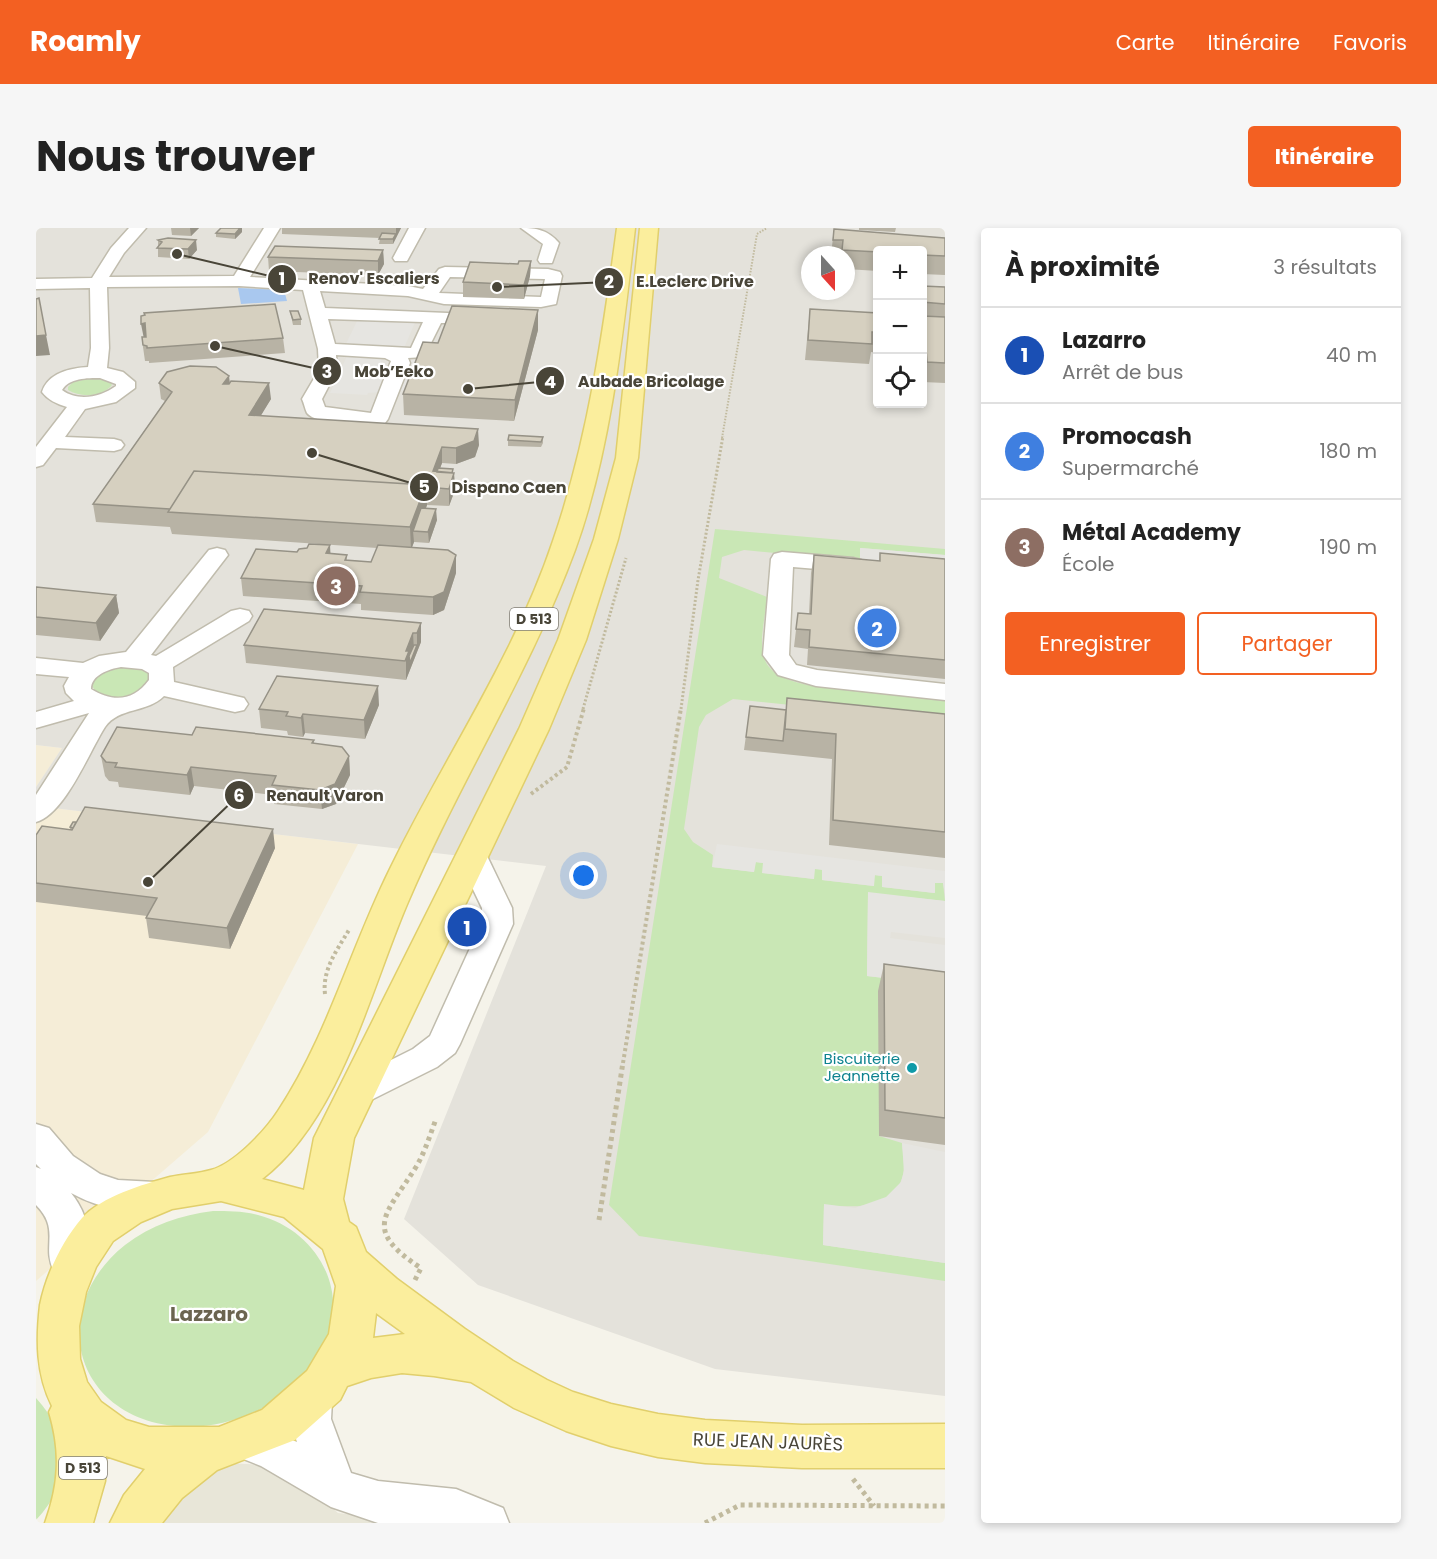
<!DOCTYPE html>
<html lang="fr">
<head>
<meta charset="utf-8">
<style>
	body { margin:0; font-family:Poppins,sans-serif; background:#f6f6f6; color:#222 }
	.controls { position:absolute; right:18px; top:18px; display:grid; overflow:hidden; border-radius:6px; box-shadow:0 3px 9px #0003 }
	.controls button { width:54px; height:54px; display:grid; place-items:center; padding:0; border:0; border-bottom:2px solid #e0e0e0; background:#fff; color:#222; font:30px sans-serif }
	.compass { position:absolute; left:765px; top:18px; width:54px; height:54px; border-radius:50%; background:#fff; box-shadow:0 3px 9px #0003; rotate:159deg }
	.you { position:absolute; left:548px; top:648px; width:21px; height:21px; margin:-15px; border:4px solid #fff; border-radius:50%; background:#1a73e8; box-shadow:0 0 0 9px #1a73e833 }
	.badge { display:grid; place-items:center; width:39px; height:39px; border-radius:50%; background:#f36022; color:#fff; font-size:20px; font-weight:700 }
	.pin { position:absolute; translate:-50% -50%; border:3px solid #fff; box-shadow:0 2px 6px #0006 }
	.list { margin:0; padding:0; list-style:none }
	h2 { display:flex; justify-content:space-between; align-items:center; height:78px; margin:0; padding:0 24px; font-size:26px }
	h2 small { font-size:20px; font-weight:400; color:#767676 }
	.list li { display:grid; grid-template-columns:39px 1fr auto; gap:18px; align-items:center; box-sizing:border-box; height:96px; padding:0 24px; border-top:2px solid #e0e0e0 }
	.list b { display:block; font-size:22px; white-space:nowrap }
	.list p { margin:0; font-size:20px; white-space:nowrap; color:#767676 }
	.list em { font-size:20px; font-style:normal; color:#767676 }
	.actions { display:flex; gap:12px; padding:18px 24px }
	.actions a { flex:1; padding:14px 0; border:2px solid #f36022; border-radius:6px; text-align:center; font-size:21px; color:#f36022 }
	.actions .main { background:#f36022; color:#fff }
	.icon { flex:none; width:33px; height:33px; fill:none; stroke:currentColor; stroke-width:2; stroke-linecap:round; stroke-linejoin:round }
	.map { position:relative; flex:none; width:909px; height:1295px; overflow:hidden; border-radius:6px }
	header { display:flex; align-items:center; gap:36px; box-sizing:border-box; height:84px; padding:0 30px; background:#f36022; color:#fff }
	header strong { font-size:28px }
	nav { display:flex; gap:33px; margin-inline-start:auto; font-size:21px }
	.intro { display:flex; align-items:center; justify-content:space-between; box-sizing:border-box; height:144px; padding:0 36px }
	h1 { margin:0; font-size:42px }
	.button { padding:15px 27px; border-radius:6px; background:#f36022; color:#fff; font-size:21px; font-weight:700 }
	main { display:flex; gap:36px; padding:0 36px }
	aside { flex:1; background:#fff; border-radius:6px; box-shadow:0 3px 9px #0003 }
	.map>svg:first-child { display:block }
	.residential { fill:#e8e6d8 }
	.commercial { fill:#f5edd7 }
	.industrial { fill:#e4e2db; fill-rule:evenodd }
	.green { fill:#c9e7b5 }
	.parking { fill:#e6e5e1 }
	.water { fill:#a9c8ef }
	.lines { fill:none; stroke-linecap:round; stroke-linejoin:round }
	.minor-casing { stroke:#c0bcad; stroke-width:3 }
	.major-casing { stroke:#e1cf6c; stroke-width:3 }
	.path-far3 { stroke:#c1ba9e; stroke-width:2; stroke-dasharray:1.5 1.5; stroke-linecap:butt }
	.path-far2 { stroke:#c1ba9e; stroke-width:3; stroke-dasharray:2 2; stroke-linecap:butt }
	.path-far1 { stroke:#c1ba9e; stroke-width:4; stroke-dasharray:3 3; stroke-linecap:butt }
	.path { stroke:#c1ba9e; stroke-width:5; stroke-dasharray:4 4; stroke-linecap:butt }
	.minor { fill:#fff; fill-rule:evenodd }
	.major { fill:#fbee9d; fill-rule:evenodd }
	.wall { fill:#b8b3a5 }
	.shaded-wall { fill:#969286 }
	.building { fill:#d6d0c0; stroke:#969286; stroke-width:1.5 }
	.culture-dot { fill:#0f9aa8; stroke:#fff; stroke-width:2 }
	.labels { text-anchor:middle; stroke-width:4.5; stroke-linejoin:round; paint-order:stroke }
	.shield { fill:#fff; stroke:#807d74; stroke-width:1.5 }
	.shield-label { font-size:14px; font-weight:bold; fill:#494538 }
	.culture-label { font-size:15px; fill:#0d838f; stroke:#fff; text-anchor:end }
	.near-street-label { font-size:18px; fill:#494538; stroke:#fff }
	.near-neighbourhood-label { font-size:20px; font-weight:bold; fill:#6b6450; stroke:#fff }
	.leader { fill:none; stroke:#494538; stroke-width:2 }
	.callout-dot { fill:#494538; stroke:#fff; stroke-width:2 }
	.mark-label { font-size:18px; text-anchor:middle; font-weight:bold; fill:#fff }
	.callout-label { font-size:16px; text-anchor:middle; font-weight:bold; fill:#494538; stroke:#fff; stroke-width:4.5; stroke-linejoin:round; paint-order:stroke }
</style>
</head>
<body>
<header>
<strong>Roamly</strong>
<nav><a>Carte</a><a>Itinéraire</a><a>Favoris</a></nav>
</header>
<div class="intro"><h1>Nous trouver</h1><a class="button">Itinéraire</a></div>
<main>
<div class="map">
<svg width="909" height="1295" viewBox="0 0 909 1295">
	<rect width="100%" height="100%" fill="#f5f3ea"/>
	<!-- residential -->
	<path class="residential" d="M191,1235L248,1238L302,1285L389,1295H120L137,1258Z"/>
	<!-- commercial -->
	<path class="commercial" d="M0,517L26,520L0,559Z
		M0,578L322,616L172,904L0,1053Z"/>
	<!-- industrial -->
	<path class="industrial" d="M0,0H909V1168L679,1141L442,1057L368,991L510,638L0,578V559L26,520L0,517ZM842,22H886V176H842ZM774,27H810V63H774Z"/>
	<!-- green -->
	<path class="green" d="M56,150L73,153L76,157C66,169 45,170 32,162V159L37,154Z
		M679,301L909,321V327L825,320L824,333L708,322L686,329L683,350L731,369C726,417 712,445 772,457L909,471V493L697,471L670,487L663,499L648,601L657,614L677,627L676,639L718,644L719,634L727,635V645L778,651V640L786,641V652L838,658V647L846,648L847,659L898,665L899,654L907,655L909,673L832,665L831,748L909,757L843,908L866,915C867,927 870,942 865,953C854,983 813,979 788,977L787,1017L909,1035V1053L603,1008L573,977Z
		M99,438L114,444L117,449L105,465C91,469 61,477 56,456C63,439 83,439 99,438Z
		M177,983C192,983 207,983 222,987C280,1002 314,1061 289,1117C265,1171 195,1205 138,1198C36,1187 11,1079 89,1017C115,997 145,987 177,983Z
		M0,1170C36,1209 37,1253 0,1292Z"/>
	<!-- parking -->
	<path class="parking" d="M323,89L380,92L368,120L309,118Z
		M311,128L346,130L344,138H359L377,132H385L374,162L332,165L331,167L294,165Z
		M824,320L909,327V341L824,333Z
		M681,616L909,643V666L907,655H899V665L846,659V648L839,647L838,658L786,652V642L779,641L778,651L726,645L727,635L720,634L718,644L676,639Z
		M832,664L909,673V710L855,704L854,710L909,717V757L831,748Z
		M866,915L909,924V1035L787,1017L788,976L819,980L850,969L865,954L868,943Z"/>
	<!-- water -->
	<path class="water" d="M202,60L248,62L251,73L205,76Z"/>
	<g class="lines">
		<!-- minor casing -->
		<g class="minor-casing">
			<path id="minor" d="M93,0H110L88,25L73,49L198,48L228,0H244L214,49L372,58L387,61L403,41L409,39L512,41L524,44L526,48L520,76L505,79L408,76L372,68L284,63L289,80L436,86L442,87L445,91L442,95H405L388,129L372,130L374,135L352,191L349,195L342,197C327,196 280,197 271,185C269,181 268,175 266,171L283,142L282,121L267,62L203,58L71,59L73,120L71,140L87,144L99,154V160L80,174L49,181L29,209L78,211L85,213L88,217L85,221L78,223L20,220L7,237L0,239V219L31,179C21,176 12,172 6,164C12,145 34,140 52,139L55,120L54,60L0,61V51L56,50L75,20ZM414,49L509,51L505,69L403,65ZM292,91L387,94L375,120L299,116ZM300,127L349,130L355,133L335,185L289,179L286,171L301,142ZM64,150L80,156V158C65,169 42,174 26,162C33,150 51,150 64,150Z
				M373,0H389L371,33H359L357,30Z
				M485,0C501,0 512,2 523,15L516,35H504L502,32L507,16Z
				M181,320L189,322L192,327L115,427L120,428L195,383L204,381L213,383L216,388L213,393L137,439L138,454L208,470L212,476L208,482L199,484L128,468C111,485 83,479 69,499C53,524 29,586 0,594V567L53,485L0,500V484L38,473L30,465L28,458L33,449L0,446V430L47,435L63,428L90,424L173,322ZM85,439L106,441L113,445V452C97,474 76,474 55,461C55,447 73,441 85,439Z
				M746,324L817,330L825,332L829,337L825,342L817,344L757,339L753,427L760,437L781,442L909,456V472L780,458L742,447L727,427L735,331L738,326Z
				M436,619L446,621L451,628L476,680L477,696L424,816L419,825L401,839L333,873L321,877L309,873L304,864L309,855L377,821L394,808L445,696L446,680L421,628L426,621Z
				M0,896L13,900L37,928L64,946L82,952L119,954L132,959L138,969L132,979C102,990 62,980 35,965C53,987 59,1017 46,1043L32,1048L18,1043C5,1018 25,1002 0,977V939L5,941L0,936Z
				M275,1154L290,1160L296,1173L295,1191L315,1245L342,1253L420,1261L467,1280L473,1295H342L295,1279L225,1238L195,1226L189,1212L195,1198L210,1193L261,1214C254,1193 251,1180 260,1160Z"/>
		</g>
		<!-- major casing -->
		<g class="major-casing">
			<path id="major" d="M581,0H599C587,104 575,223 539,322C494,444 423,554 372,674C334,762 305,890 226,951L268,962L278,910L483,501L522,412L558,311L580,230L604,0H622L602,230L582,311L550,412L513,501L318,910L307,971L313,994L320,999L330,1024L361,1051L429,1101L477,1133L511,1152L537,1164L575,1176L622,1186L669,1192L766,1197L909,1196V1240H766L669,1235L622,1229L575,1218L530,1203L478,1180L435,1154L398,1148L366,1145L335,1150L311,1158L304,1172L259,1212L181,1242L146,1270L126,1295H74L88,1267L109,1241L70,1228L69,1253L57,1295H9C23,1256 25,1224 13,1184L16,1178C0,1146 0,1112 4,1077C10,1047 26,1013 46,990C67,968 105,957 134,949C147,946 162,946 175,942C198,936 229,903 242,883C291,809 314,722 353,643C406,533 478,430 517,313C552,212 567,105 581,0ZM185,973L248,989L287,1021L300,1058L293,1106L271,1143L226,1182L183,1199H113L90,1192L65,1174L51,1154L44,1131L43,1098L50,1064L60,1039L77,1013L105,994L136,981ZM340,1085L369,1106L337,1110Z"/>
		</g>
		<!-- path-far3 -->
		<path class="path-far3" d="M686,210L721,6L731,0"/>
		<!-- path-far2 -->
		<path class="path-far2" d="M547,481L590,330
			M645,481L662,352L687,208"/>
		<!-- path-far1 -->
		<path class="path-far1" d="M495,566L531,539L548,480
			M289,766C286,742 301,722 313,702
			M587,835L645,480"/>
		<!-- path -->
		<path class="path" d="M563,992L587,834
			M379,1052L385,1040C325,1001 350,987 380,939C389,924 394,907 400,891
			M817,1251L838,1278
			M669,1295L704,1277L909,1278"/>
		<!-- minor -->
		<use href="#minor" class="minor"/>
		<!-- major -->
		<use href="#major" class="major"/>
	</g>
	<!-- wall -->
	<path class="wall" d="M135,0H163L155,8L136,7Z
		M185,0H206V4L199,11L180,9V5Z
		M246,0H365L357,16H343L344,10L246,6Z
		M823,0H860L859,4L823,2Z
		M798,1L909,10V47L886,46V22H842V43L810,41V27H795Z
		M122,12L161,22L153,31L122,29Z
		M347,22L348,36L342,47L233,43L232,29Z
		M495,33L494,48L488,71L427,69V54L482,36Z
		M886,58L909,59V155L887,154Z
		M774,81L842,85V125L835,124L833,136L769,132Z
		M502,82V102L478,193L368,187L367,166Z
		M254,83L265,91V97H257Z
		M247,110L249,125L113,135V133H109L106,112Z
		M123,155H194L235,171L224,188L443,217L439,229L420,236L406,235L404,240L417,241V245H418L419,262L413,278L391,277L390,280L401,292L393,315L378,314L376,319L420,327V345L408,382L397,387L325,382V376L207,368L205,350L261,324L294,317V326L311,327V332L335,334L341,320L136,306L134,299L60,294L57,276L129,173L125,171Z
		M507,209V215L505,219L472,218V212Z
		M844,325L909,331V451L771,437L772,421L758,419L762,385L773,386L775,345L778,327L843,333Z
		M0,359L80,367L83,385L64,413L0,407Z
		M385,395V414L370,452L210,435L208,417Z
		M751,470L909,486V630L793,617L796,531L708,522L714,478L750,482Z
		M343,477L329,511L269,505L267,509L252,507L251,503L225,500L223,481Z
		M156,507L278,512V515L313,528L314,547L300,576L286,581L238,576L237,567L158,558L154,567L83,559L82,554L73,553L69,548L65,528Z
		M34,599L239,620L194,721L113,710L110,690L111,688L0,674V607L34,601Z
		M848,736L909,744V917L843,908L842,763Z"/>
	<!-- shaded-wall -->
	<path class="shaded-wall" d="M154,0H163L155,8Z
		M204,0H206V4L199,11V6Z
		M360,0H365L357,16V11L360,6Z
		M160,12L161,22L153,31L152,21Z
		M347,22L348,36L342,47V33Z
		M495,33L494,48L488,71V57Z
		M502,82V102L478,193L479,172Z
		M109,95L111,111H108L105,96Z
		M10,107L14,127L0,128V108Z
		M193,148L195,164L187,156Z
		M233,155L235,171L215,204L213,187Z
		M442,201L443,217L439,229L420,236V220Z
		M406,219V235L397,260V243Z
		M418,245L419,262L413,278V261Z
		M390,257L391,259V277L382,303H377L378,314L375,322L374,299Z
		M400,281L401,292L393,315L392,304Z
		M294,317L295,335L290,325Z
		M420,327V345L408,382L397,387V369Z
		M80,367L83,385L64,413L60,395Z
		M385,395V414L381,424V405Z
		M377,405L378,423L381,417V424L370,452V423Z
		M342,458L343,477L329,511L328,492Z
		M267,486L269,505L267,509L265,490Z
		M313,528L314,547L300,576L286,581L284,562Z
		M155,539L158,558L154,567L151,547Z
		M237,601L239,620L194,721L191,700Z"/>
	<!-- building -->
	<path class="building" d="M185,0H204L199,6L180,5Z
		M798,1L909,10V28L886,27V22H842V24L806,22L807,12H797Z
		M346,5L360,6L357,11H343Z
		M132,10L160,12L152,21L121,20L126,14L122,12Z
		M239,18L347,22L342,33L232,29Z
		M483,33H495L488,57L427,54L434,34L482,36Z
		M886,58L909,59V76L886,74Z
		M3,70L10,107L0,108V71Z
		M239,76L247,110L111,120V118L107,117L106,109H110L109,95L105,96V88L109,87L108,85Z
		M416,78L502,82L479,172L367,166L387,114L402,115Z
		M774,81L842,85V104H836V116L772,112Z
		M254,83H262L265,91L257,92Z
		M886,88L909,89V135L891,134L889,108L886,107Z
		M154,138L180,139L193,148L187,156H193L195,153L233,155L213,187L442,201L438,213L420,220L406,219L397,243L418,245L413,261L391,259L390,262V257L158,243L134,281L57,276L136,164L123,155L131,144Z
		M473,207L507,209L505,214L472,212Z
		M402,240L417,241L416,245L401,244Z
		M158,243L390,257L374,299L132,284Z
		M385,280L400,281L392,304L377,303Z
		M273,316L294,317L290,325L311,327L309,332L335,334L342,317L412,322L420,327L408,364L397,369L324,364L326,358L205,350L220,321L261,324L263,321L271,320Z
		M844,325L909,331V432L773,419L774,402L760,401L762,385L775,386L778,327L844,333Z
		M0,359L80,367L60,395L0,389Z
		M228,381L385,395L381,405H377L370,423H373L369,433L208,417Z
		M378,417H381L374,435L373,428Z
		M241,448L342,458L328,492L267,486L265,490L250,488L252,484L223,481Z
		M751,470L909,486V604L797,592L800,506L749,501Z
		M714,478L750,482L747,513L710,509Z
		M81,499L156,507L160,499L278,512L276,515L306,519L313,528L299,556L284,562L236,557L240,548L155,539L151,547L79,539L81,535L70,534L65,528Z
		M49,579L237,601L191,700L110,690L121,670L0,655V607L6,598L36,602Z
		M37,594H40L37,600L34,599Z
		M848,736L909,744V890L849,882Z"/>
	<!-- markers -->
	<circle class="culture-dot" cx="876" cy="840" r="6"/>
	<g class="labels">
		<!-- shield labels -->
		<g class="shield">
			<rect x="474" y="380" width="48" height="22" rx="4.5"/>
			<rect x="23" y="1229" width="48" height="22" rx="4.5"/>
		</g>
		<g class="shield-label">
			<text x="498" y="396">D 513</text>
			<text x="47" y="1245">D 513</text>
		</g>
		<!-- culture labels -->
		<g class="culture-label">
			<text x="864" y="836">Biscuiterie<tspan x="864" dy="17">Jeannette</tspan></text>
		</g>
		<!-- near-street labels -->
		<g class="near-street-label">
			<text transform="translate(732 1214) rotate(2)" y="6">RUE JEAN JAURÈS</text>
		</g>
		<!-- near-neighbourhood labels -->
		<g class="near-neighbourhood-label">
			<text x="173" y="1093">Lazzaro</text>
		</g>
	</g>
	<!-- callouts -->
	<path class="leader" d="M141 26L246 51M461 59L573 54M179 118L291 143M432 161L514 153M276 225L388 259M112 654L203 567"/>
	<g class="callout-dot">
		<circle cx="141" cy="26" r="6"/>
		<circle cx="461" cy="59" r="6"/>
		<circle cx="179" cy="118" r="6"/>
		<circle cx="432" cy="161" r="6"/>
		<circle cx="276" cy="225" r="6"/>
		<circle cx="112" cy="654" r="6"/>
		<circle cx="246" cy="51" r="15"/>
		<circle cx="573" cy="54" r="15"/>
		<circle cx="291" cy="143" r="15"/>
		<circle cx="514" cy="153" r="15"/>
		<circle cx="388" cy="259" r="15"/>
		<circle cx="203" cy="567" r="15"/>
	</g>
	<g class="mark-label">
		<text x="246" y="57">1</text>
		<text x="573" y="60">2</text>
		<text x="291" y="150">3</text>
		<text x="514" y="160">4</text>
		<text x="388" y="265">5</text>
		<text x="203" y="574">6</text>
	</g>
	<g class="callout-label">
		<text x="338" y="56">Renov' Escaliers</text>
		<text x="659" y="59">E.Leclerc Drive</text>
		<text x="358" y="149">Mob’Eeko</text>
		<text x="615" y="159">Aubade Bricolage</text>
		<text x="473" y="265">Dispano Caen</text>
		<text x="289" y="573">Renault Varon</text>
	</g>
</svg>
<div class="controls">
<button>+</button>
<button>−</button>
<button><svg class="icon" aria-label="locate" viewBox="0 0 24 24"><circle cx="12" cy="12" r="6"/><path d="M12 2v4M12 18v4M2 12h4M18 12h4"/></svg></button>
</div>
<svg class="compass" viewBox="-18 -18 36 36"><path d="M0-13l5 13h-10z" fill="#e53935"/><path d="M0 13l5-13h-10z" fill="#767676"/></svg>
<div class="you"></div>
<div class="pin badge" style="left:431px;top:699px;background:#1a4fb4">1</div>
<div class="pin badge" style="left:841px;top:400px;background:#3f7fe0">2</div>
<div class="pin badge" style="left:300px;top:358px;background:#8d6e63">3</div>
</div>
<aside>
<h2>À proximité<small>3 résultats</small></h2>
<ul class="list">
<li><span class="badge" style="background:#1a4fb4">1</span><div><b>Lazarro</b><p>Arrêt de bus</p></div><em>40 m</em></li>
<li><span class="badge" style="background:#3f7fe0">2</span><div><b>Promocash</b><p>Supermarché</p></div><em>180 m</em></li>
<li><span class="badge" style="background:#8d6e63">3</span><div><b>Métal Academy</b><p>École</p></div><em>190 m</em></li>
</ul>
<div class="actions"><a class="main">Enregistrer</a><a>Partager</a></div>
</aside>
</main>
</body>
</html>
